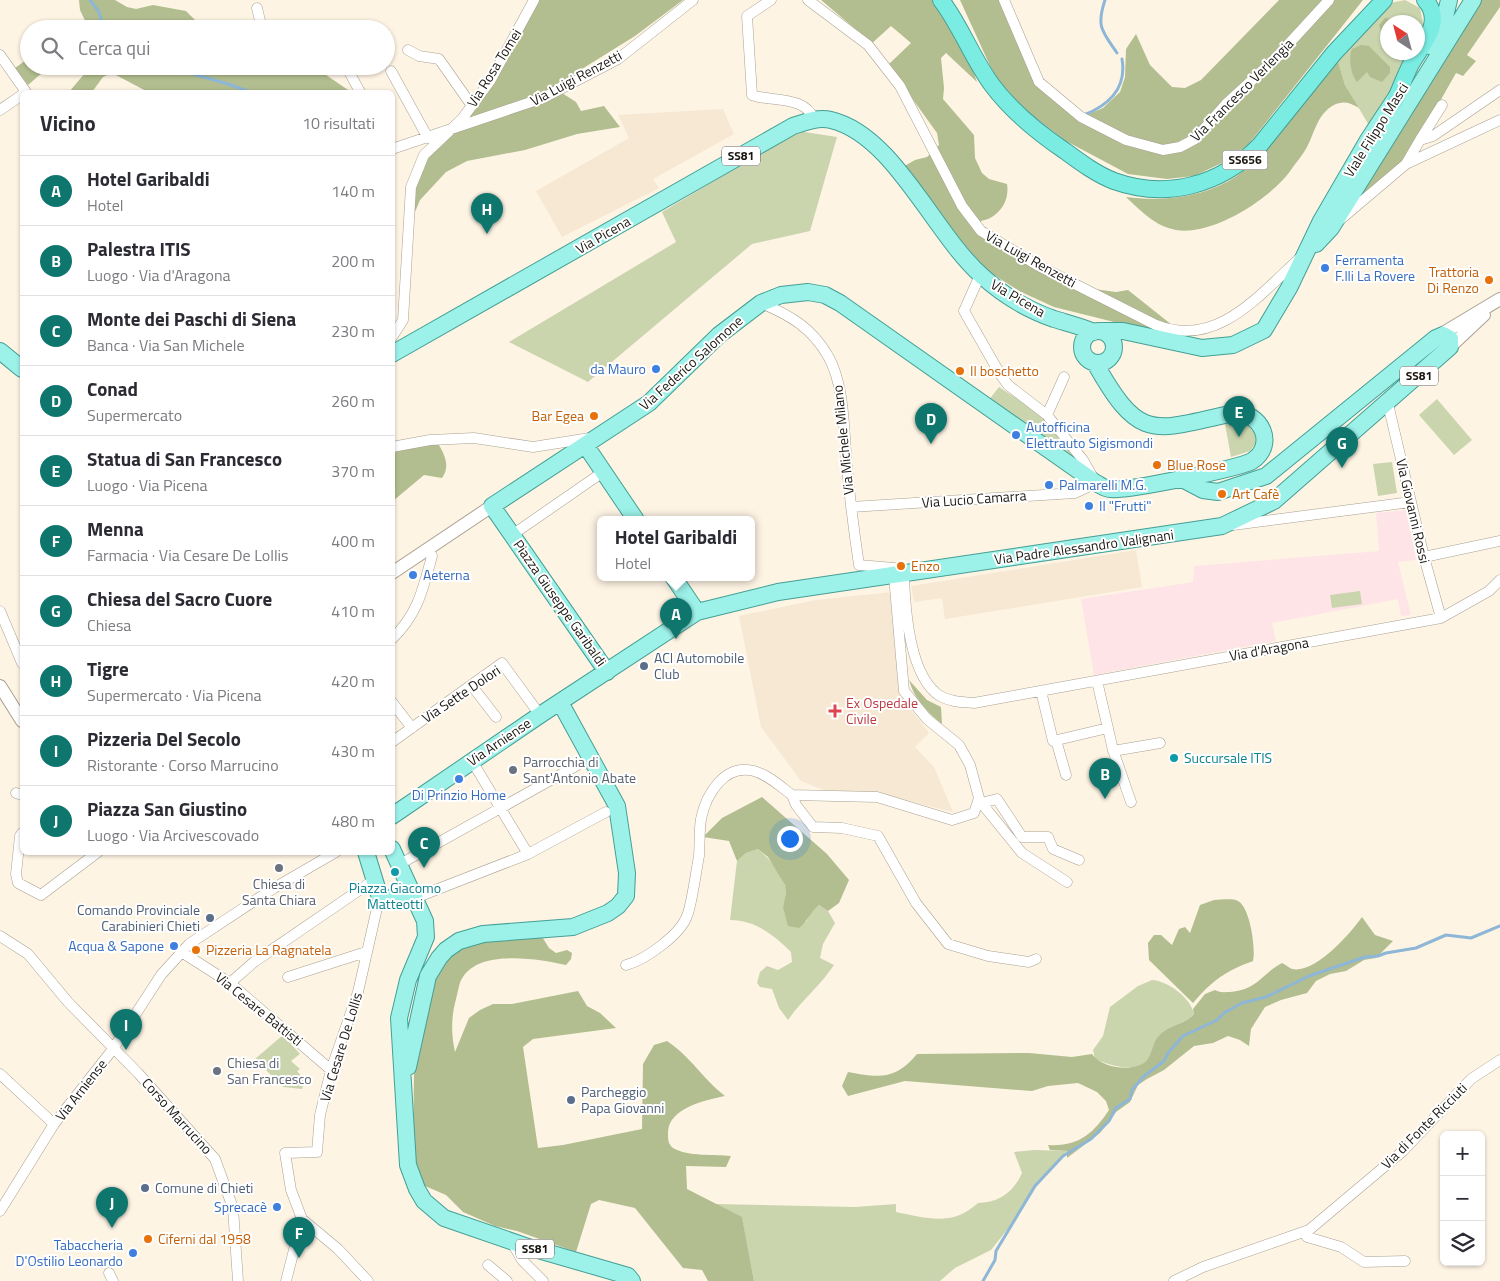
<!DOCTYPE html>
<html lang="it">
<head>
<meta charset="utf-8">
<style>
	body { margin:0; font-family:"Titillium Web",sans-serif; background:#f7f7f7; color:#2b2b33 }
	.controls { position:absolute; right:15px; bottom:15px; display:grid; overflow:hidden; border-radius:8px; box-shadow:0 1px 4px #0004 }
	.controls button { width:45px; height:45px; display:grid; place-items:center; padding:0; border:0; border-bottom:1px solid #e1e1e2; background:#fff; color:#2b2b33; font:25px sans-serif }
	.compass { position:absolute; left:1380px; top:15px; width:45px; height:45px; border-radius:50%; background:#fff; box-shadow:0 1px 4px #0004; rotate:324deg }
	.you { position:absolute; left:789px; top:838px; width:18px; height:18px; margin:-12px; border:4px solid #fff; border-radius:50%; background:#1a73e8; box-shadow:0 0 0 8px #1a73e833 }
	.badge { display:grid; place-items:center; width:32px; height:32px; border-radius:50%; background:#0f766e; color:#fff; font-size:16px; font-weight:700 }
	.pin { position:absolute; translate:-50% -41px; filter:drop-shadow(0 1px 2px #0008) }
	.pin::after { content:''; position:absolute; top:26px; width:18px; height:15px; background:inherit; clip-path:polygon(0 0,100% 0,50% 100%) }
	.popup { position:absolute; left:597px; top:516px; width:158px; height:65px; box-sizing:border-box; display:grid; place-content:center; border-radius:8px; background:#fff; filter:drop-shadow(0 1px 4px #0005); font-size:16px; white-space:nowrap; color:#7c7c81 }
	.popup b { font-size:19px; color:#2b2b33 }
	.popup::after { content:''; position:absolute; left:50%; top:100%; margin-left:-10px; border:10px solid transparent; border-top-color:#fff }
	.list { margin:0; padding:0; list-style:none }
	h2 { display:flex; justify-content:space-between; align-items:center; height:65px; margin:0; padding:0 20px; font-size:21px }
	h2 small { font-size:16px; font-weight:400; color:#7c7c81 }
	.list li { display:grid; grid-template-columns:32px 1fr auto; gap:15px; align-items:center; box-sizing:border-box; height:70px; padding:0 20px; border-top:1px solid #e1e1e2 }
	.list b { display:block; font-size:19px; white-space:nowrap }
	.list p { margin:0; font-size:16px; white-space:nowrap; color:#7c7c81 }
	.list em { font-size:16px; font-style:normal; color:#7c7c81 }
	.icon { flex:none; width:28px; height:28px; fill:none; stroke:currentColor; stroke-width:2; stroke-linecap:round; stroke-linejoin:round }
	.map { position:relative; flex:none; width:1500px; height:1281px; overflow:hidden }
	.search { position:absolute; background:#fff; box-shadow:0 1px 4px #0004; left:20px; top:20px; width:375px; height:55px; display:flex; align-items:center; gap:12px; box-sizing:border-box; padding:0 18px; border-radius:28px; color:#7c7c81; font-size:19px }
	.panel { position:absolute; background:#fff; box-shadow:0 1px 4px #0004; left:20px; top:90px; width:375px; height:765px; border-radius:8px }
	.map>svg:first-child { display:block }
	.built { fill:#f6e8d2 }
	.education { fill:#ffe4e7 }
	.green { fill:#cad5ae }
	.forest { fill:#b2be8f }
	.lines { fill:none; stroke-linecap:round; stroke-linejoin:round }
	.stream { stroke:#8db6d7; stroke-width:3 }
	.minor-casing { stroke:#a9a091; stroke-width:11 }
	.tertiary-casing { stroke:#a9a091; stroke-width:14 }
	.primary-casing { stroke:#449f94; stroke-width:18 }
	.trunk-casing { stroke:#449f94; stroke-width:18 }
	.minor { stroke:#fff; stroke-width:10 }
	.tertiary { stroke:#fff; stroke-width:12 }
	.primary { stroke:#9cf1e9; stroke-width:16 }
	.trunk { stroke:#7bece2; stroke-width:16 }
	.shop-dot { fill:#3f7fe0; stroke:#fff; stroke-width:2 }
	.food-dot { fill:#e8710a; stroke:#fff; stroke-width:2 }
	.service-dot { fill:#5c6f8a; stroke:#fff; stroke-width:2 }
	.health-dot { fill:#e0444e; stroke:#fff; stroke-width:2 }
	.culture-dot { fill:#0f9aa8; stroke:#fff; stroke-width:2 }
	.worship-dot { fill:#6b7280; stroke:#fff; stroke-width:2 }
	.labels { text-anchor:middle; stroke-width:4; stroke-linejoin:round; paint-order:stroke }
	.shield { fill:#fff; stroke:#605d5a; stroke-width:1 }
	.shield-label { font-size:12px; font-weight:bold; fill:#1c1813 }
	.street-label { font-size:14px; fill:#1c1813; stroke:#fff }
	.shop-label { font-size:14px; fill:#366cbe; stroke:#fff; text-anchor:start }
	.food-label { font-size:14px; fill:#c56008; stroke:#fff; text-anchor:start }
	.service-label { font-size:14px; fill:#4e5e75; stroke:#fff; text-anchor:start }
	.health-label { font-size:14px; fill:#be3a42; stroke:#fff; text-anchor:start }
	.culture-label { font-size:14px; fill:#0d838f; stroke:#fff; text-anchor:start }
	.worship-label { font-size:14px; fill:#5b616d; stroke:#fff; text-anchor:start }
</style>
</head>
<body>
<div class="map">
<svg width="1500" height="1281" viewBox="0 0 1500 1281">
	<rect width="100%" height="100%" fill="#fef4e4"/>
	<!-- built -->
	<path class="built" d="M723,109L734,134L653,179L659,188L562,237L536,191L629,138L618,115Z
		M1136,550L1142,587L945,619L942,598L914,602L911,586Z
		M892,592L900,695L929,733L915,747L934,767L953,812L877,793H831L801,781L761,727L739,616L816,600Z"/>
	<!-- education -->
	<path class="education" d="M1407,510L1416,560L1398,562L1411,615L1401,616L1398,599L1341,610L1272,623L1276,641L1094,675L1081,599L1193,582L1194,566L1379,551L1376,513Z"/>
	<!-- green -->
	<path class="green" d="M1405,0L1420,8L1424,28L1418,44V22H1388V52L1412,53L1370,127L1345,85L1337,58L1390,3Z
		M798,131L837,137L810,231L752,244L588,382L509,342L676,242L662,212Z
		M999,387L1045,417L1082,465L988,401Z
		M1437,399L1472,440L1454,455L1419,415Z
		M1241,422L1254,429L1256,443L1250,451L1231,457L1225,424Z
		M1392,462L1397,493L1378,496L1373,464Z
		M1360,591L1362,604L1332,608L1330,595Z
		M758,849C769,858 785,876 786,891C786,896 784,902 783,907L806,922L811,911L819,905L828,911L835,923L823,944L820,958L834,965C820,986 802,1000 788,1020L779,1008L772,989L760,987L757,983L760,972L767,966L778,970L792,962L791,952C774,935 755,920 730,920L737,861L746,853Z
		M1152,980C1168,981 1191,998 1194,1014C1185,1024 1174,1024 1164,1031C1152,1039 1155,1051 1147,1060C1134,1074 1109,1065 1095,1059L1093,1050L1103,1036L1110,1007L1138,986Z
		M283,1035L300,1054L291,1061L300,1069L297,1071L305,1080L302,1089L283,1087L255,1059Z
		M1034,1150L1067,1151L1035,1185L1010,1226L991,1250L955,1268L940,1281H754L742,1218L715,1204L855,1207L896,1204V1212C927,1218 952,1227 978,1203C998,1203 1014,1192 1022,1173L1014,1152Z"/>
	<!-- forest -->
	<path class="forest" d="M79,0H115L127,7L136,9L153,5L186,11L204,29H89L80,10Z
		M536,0H683L635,36L561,82L562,93L576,102L581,111L604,106L620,127L577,134L525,150L467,161L446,172L420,200L415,212L412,205V186L426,156L461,121Z
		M821,0H935L969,59L977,82L946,53L941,58L944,88L943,99L974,135L975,158L982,173L989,179L1007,184C1010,202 998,218 981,221L982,235L1094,289L1116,292L1128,290L1172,325L1150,331L1054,307L1019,291L980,266L901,168L915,160L927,157L939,145L937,133L888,65L911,43L891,26L870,45L853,27Z
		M960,0H1008L1041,77L1086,115L1103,108L1120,92L1125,77L1126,49L1136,34L1150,65L1172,87L1185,88L1201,80L1279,0H1363L1248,145L1222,163L1194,176L1167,179L1128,174L1066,141L1030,114L996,79Z
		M1476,0H1500V7L1467,55L1476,61L1463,76L1456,73L1405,163L1363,197H1356Z
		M1385,18L1392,19L1396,22H1388L1387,39L1383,37L1379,25Z
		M1361,45L1369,46L1390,67V73L1382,82L1370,77L1367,72L1357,82C1351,75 1348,58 1352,49Z
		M29,58V66H50L28,85L15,68Z
		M1337,58L1345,85L1359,108C1348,101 1339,100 1328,109C1317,118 1314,133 1308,145C1304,154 1296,162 1291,170C1270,199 1213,236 1176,230C1155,226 1141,211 1126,197C1165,202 1210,197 1242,172C1249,167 1255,159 1261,153C1289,124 1312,91 1337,58Z
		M91,66H313L351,92H148L112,73L103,77L92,92H69Z
		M437,442C444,453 451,466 442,478L424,475L393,501L392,448Z
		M909,680L927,700L941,707L942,724C927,712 914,699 909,680Z
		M762,797L827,854L849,880L839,903L828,911L819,905C810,912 808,921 799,928L788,926L783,907L786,893L785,885L768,857L758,849L746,853L737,861L729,841L703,837L722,818Z
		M1214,900C1221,900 1232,898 1238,901C1250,907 1256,949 1253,961C1225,971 1212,981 1193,1003L1149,960L1148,943L1154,935H1161L1172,945L1179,929L1185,927L1190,933L1200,905Z
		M1362,917L1375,935L1393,941L1376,958L1364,960L1346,971L1330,974L1316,981L1307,993L1281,1000L1265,1007L1251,1029L1249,1046L1240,1040L1228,1036L1213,1043L1194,1046L1164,1070L1147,1079L1138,1085L1130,1102L1116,1112L1100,1133L1067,1158V1151L1050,1150L1048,1145C1078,1147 1093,1134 1109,1110L1106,1101L1097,1092L1078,1083L1048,1086L1032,1091L905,1081L848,1096L842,1086L848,1072C880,1078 895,1080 917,1054L1029,1053L1072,1057L1092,1054C1101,1068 1133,1073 1146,1061C1154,1053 1151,1040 1164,1031C1174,1024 1185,1024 1194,1014L1193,1009L1205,994L1215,990C1220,993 1225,992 1230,992C1259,989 1261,974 1282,963C1285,964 1289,968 1292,969C1315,974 1350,934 1362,917Z
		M541,935L549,948L556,953L567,950L572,953L571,959L566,965C539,959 481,949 463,977C459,982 458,992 456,999C451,1018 451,1033 455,1052L469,1018L480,1010L493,1004H512L578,991L587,1006L600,1013L616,1028L533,1039L523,1047L538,1148L563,1145L642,1129L643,1064L654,1045L667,1041C692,1058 702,1078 725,1096C706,1100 667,1108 668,1134C668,1139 668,1144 673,1148C688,1157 715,1154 731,1156L726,1167L686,1166L687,1189L742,1217L754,1281H708L702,1270L683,1268L635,1208L599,1200L591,1204L576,1252L517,1231L495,1226L463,1212L446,1195L425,1186L417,1178L413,1149L414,1069L433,981L447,959L460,948L485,939Z"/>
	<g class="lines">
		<!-- stream -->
		<path class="stream" d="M90,0L99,12L104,29
			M1105,0C1096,27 1102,31 1117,53
			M165,66L228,84L250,92
			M1084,115C1109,105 1127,88 1122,59
			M983,1281L995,1260L996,1251L1035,1186L1063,1156L1091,1139L1109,1121L1116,1108L1130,1099L1132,1090L1143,1077L1164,1061L1168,1053L1183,1036L1217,1020L1224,1013L1242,1003L1266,997L1309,976L1365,957L1378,956L1386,953L1416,948L1446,935L1471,938L1500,926"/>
		<!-- minor casing -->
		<g class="minor-casing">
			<path id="minor" d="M771,0L747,16L752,95C770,102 806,95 814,120
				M808,0L868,45L900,86L962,206L981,231L1037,265L1156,325C1217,349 1259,295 1300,258
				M1004,0L1039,82L1081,117L1126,140L1163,150L1180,147L1195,139L1226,104L1273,61L1329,0
				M257,8L262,29
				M408,50L419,56L439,59L472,106
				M0,55L26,92
				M346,66L360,92
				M391,71L428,138
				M0,110L22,95
				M1420,140L1442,105
				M392,149L543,98L618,59L693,0
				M1406,164L1420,140L1433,136L1500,90
				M1341,219L1406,164L1500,120
				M761,303C790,315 812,328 828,356C845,385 844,434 847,467C850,500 854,532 859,565L894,568L904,575C905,609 909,676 940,696C951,702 962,702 974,703L1441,618L1489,591L1500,580
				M392,337L403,320L411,187L424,155L462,119L490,81L534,0
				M1388,404L1424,557L1441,618
				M1047,415L1064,377
				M392,447L430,440L474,438L533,447L590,438
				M851,507L1075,493L1096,483L1083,460L1047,415L1008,385L1000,374L964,311L980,275
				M1233,525L1411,502
				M512,535L603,472
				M1424,557L1500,541
				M0,611L22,663
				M392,639C418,614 423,589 432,556L427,549
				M1097,681L1113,750L1131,802
				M472,686L496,717
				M1041,691L1053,741L1108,728
				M392,702L412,728
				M1056,740L1066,775
				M392,742L502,663L540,715
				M1113,751L1160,743
				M472,761L528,854
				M16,793L22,795
				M792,795L877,797L952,820L974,813L979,798L970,765L959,745L927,719L904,691L894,576
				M792,795L796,805L813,827L842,828L878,836L916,903L948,944L988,956L1029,962L1036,959
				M977,804L997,799L1022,837H1048L1053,849L1079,860
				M977,804L983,805L1022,853L1067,882
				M22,833L20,836L16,874L18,883L41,895L98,852
				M400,864L576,766
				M415,898L528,854L606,812
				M0,936L28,954L68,1002L138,1073L215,1159L233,1208L238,1281
				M183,953L230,983L331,1070
				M626,965C645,960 680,935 687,916C692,904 696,871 699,856C700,844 699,831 701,819C706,794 725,763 754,771C768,775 780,786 792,795
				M288,977L366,952
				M230,983L254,962L374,880
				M0,1074L54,1124
				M0,1211L54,1124L113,1049L161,975L189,944L274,888L336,852
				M302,1219L338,1249L368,1281
				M1304,1233L1307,1237L1341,1247L1364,1262L1405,1261
				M511,1241L522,1260L543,1281
				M488,1265L507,1281
				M109,1273L113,1281
				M286,1281L302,1219L291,1190L285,1153L317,1152L320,1115L331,1070L358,992L377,908L381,901
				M1174,1281L1203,1267L1309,1230L1403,1151L1471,1079L1500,1060"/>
		</g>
		<!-- tertiary casing -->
		<g class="tertiary-casing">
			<path id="tertiary" d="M1440,335L1500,299
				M1450,347L1484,315
				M392,573L492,506
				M0,686L22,721"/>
		</g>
		<!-- primary casing -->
		<g class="primary-casing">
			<path id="primary" d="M1429,46L1444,21L1449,0
				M1316,244L1331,228L1473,0
				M1101,331H1123L1202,348L1233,345L1264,330L1289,288L1321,221L1368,140L1401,90
				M1082 347a16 16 0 1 1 32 0a16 16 0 1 1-32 0Z
				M0,351L22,369
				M392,354L793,126C805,122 818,117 831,120C894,135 934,234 982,276C1002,294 1028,310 1054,319C1067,323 1080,326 1094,332
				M586,446L636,520
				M674,578L697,612
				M607,672L492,506L649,403L719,335L761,303L781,295L808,292L825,295L840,303L1096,483C1100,485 1105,489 1110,489C1124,492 1240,468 1252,461C1277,445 1261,411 1234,413C1152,431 1140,443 1095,363
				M392,816L540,715L697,612L778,592L1222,526L1274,501L1450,347V339L1443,335L1436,338L1266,476L1218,492L1203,490L1182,479
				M392,849L425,921L426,937L408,980L399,1018L408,1165L417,1189L424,1201L444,1218L528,1247L628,1276L632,1281
				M366,852L381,901L412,891
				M408,1067L428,976L439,958L446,950L459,941L483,934L573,927L608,913L618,906L626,896L627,873L617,806L560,702"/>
		</g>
		<!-- trunk casing -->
		<g class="trunk-casing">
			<path id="trunk" d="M941,0C961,26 972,58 992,85C1012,112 1037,132 1065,151C1080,162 1096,174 1114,181C1167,200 1221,185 1260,145L1334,53L1384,0
				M1395,101C1400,89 1405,76 1411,64C1422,45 1445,21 1425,0"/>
		</g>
		<!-- minor -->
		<use href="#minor" class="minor"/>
		<!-- tertiary -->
		<use href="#tertiary" class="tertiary"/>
		<!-- primary -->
		<use href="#primary" class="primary"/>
		<!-- trunk -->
		<use href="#trunk" class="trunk"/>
	</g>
	<!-- markers -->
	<g class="shop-dot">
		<circle cx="1325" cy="268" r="5"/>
		<circle cx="656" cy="369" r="5"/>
		<circle cx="1016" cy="435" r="5"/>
		<circle cx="1049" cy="485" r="5"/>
		<circle cx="1089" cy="506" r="5"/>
		<circle cx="413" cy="575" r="5"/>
		<circle cx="459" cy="779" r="5"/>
		<circle cx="174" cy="946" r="5"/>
		<circle cx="277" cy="1207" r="5"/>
		<circle cx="133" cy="1253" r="5"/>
	</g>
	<g class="food-dot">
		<circle cx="1489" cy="280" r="5"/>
		<circle cx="960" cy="371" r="5"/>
		<circle cx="594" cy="416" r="5"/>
		<circle cx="1157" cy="465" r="5"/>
		<circle cx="1222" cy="494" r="5"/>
		<circle cx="901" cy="566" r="5"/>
		<circle cx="196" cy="950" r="5"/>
		<circle cx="148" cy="1239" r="5"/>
	</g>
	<g class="service-dot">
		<circle cx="644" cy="666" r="5"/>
		<circle cx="210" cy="918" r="5"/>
		<circle cx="571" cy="1100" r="5"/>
		<circle cx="145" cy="1188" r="5"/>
	</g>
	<path class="health-dot" d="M832.5 703.5h5v5h5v5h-5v5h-5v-5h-5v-5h5z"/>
	<g class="culture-dot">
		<circle cx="1174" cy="758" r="5"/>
		<circle cx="395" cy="872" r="5"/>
	</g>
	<g class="worship-dot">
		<circle cx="513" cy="770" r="5"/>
		<circle cx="279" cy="868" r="5"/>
		<circle cx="217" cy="1071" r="5"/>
	</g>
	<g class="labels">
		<!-- shield labels -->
		<g class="shield">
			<rect x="722" y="146.5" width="38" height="19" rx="4"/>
			<rect x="1222.5" y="150.5" width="45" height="19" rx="4"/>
			<rect x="1400" y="366.5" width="38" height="19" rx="4"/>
			<rect x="516" y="1239.5" width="38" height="19" rx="4"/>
		</g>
		<g class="shield-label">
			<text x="741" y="160">SS81</text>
			<text x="1245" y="164">SS656</text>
			<text x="1419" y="380">SS81</text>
			<text x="535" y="1253">SS81</text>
		</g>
		<!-- street labels -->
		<g class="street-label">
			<text transform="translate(494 68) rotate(-58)" y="5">Via Rosa Tomei</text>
			<text transform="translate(576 78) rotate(-28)" y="5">Via Luigi Renzetti</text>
			<text transform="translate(1242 90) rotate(-45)" y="5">Via Francesco Verlengia</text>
			<text transform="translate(1376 130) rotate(-58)" y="5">Viale Filippo Masci</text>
			<text transform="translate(603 235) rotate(-30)" y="5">Via Picena</text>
			<text transform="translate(1031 259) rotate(29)" y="5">Via Luigi Renzetti</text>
			<text transform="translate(1018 298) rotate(30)" y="5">Via Picena</text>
			<text transform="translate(691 363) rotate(-42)" y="5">Via Federico Salomone</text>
			<text transform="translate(843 440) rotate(-96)" y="5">Via Michele Milano</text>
			<text transform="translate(974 499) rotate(-4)" y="5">Via Lucio Camarra</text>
			<text transform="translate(1413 511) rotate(77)" y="5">Via Giovanni Rossi</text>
			<text transform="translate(1084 547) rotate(-8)" y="5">Via Padre Alessandro Valignani</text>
			<text transform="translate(560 603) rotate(55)" y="5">Piazza Giuseppe Garibaldi</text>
			<text transform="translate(1269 649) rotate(-10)" y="5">Via d'Aragona</text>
			<text transform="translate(461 694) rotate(-34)" y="5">Via Sette Dolori</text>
			<text transform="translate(499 742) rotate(-34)" y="5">Via Arniense</text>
			<text transform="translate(259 1009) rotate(39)" y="5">Via Cesare Battisti</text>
			<text transform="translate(341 1047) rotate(-73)" y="5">Via Cesare De Lollis</text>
			<text transform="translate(81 1090) rotate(-52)" y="5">Via Arniense</text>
			<text transform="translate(177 1116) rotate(48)" y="5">Corso Marrucino</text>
			<text transform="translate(1424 1126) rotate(-45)" y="5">Via di Fonte Ricciuti</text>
		</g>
		<!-- shop labels -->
		<g class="shop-label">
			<text x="1335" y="265">Ferramenta<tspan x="1335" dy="16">F.lli La Rovere</tspan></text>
			<text x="646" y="374" text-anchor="end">da Mauro</text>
			<text x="1026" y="432">Autofficina<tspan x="1026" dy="16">Elettrauto Sigismondi</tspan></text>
			<text x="1059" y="490">Palmarelli M.G.</text>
			<text x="1099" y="511">Il "Frutti"</text>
			<text x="423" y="580">Aeterna</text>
			<text x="459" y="800" text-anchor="middle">Di Prinzio Home</text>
			<text x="164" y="951" text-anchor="end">Acqua &amp; Sapone</text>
			<text x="267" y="1212" text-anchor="end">Sprecacè</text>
			<text x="123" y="1250" text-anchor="end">Tabaccheria<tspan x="123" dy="16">D'Ostilio Leonardo</tspan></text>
		</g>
		<!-- food labels -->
		<g class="food-label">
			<text x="1479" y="277" text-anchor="end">Trattoria<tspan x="1479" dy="16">Di Renzo</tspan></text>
			<text x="970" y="376">Il boschetto</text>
			<text x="584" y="421" text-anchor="end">Bar Egea</text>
			<text x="1167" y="470">Blue Rose</text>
			<text x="1232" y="499">Art Cafè</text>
			<text x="911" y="571">Enzo</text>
			<text x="206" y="955">Pizzeria La Ragnatela</text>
			<text x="158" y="1244">Ciferni dal 1958</text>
		</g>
		<!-- service labels -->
		<g class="service-label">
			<text x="654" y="663">ACI Automobile<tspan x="654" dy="16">Club</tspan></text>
			<text x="200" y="915" text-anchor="end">Comando Provinciale<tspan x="200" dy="16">Carabinieri Chieti</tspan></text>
			<text x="581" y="1097">Parcheggio<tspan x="581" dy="16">Papa Giovanni</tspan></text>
			<text x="155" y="1193">Comune di Chieti</text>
		</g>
		<!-- health labels -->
		<g class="health-label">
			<text x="846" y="708">Ex Ospedale<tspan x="846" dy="16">Civile</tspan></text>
		</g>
		<!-- culture labels -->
		<g class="culture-label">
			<text x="1184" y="763">Succursale ITIS</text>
			<text x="395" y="893" text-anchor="middle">Piazza Giacomo<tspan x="395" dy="16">Matteotti</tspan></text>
		</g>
		<!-- worship labels -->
		<g class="worship-label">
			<text x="523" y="767">Parrocchia di<tspan x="523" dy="16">Sant'Antonio Abate</tspan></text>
			<text x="279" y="889" text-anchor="middle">Chiesa di<tspan x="279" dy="16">Santa Chiara</tspan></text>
			<text x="227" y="1068">Chiesa di<tspan x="227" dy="16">San Francesco</tspan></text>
		</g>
	</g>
</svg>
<div class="controls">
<button>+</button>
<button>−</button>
<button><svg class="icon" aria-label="layers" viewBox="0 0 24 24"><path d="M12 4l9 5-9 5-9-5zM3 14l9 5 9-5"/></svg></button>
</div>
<svg class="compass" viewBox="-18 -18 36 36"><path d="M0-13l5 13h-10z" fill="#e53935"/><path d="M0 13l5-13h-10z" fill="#7c7c81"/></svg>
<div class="you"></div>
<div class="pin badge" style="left:676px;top:639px">A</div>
<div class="popup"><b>Hotel Garibaldi</b>Hotel</div>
<div class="pin badge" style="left:1105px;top:799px">B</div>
<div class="pin badge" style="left:424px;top:868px">C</div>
<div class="pin badge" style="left:931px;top:444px">D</div>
<div class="pin badge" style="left:1239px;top:437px">E</div>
<div class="pin badge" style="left:299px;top:1258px">F</div>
<div class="pin badge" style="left:1342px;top:468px">G</div>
<div class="pin badge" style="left:487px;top:234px">H</div>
<div class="pin badge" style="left:126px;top:1050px">I</div>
<div class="pin badge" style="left:112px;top:1228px">J</div>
<div class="search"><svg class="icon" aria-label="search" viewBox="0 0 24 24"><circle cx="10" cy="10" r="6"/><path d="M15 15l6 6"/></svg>Cerca qui</div>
<section class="panel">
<h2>Vicino<small>10 risultati</small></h2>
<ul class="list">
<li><span class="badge">A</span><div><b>Hotel Garibaldi</b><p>Hotel</p></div><em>140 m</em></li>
<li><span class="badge">B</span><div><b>Palestra ITIS</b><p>Luogo · Via d'Aragona</p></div><em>200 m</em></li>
<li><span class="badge">C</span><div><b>Monte dei Paschi di Siena</b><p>Banca · Via San Michele</p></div><em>230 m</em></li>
<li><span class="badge">D</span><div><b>Conad</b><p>Supermercato</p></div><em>260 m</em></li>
<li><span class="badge">E</span><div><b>Statua di San Francesco</b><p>Luogo · Via Picena</p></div><em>370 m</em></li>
<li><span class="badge">F</span><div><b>Menna</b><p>Farmacia · Via Cesare De Lollis</p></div><em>400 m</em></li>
<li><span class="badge">G</span><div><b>Chiesa del Sacro Cuore</b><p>Chiesa</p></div><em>410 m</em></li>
<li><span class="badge">H</span><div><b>Tigre</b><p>Supermercato · Via Picena</p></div><em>420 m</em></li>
<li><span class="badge">I</span><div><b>Pizzeria Del Secolo</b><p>Ristorante · Corso Marrucino</p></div><em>430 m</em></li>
<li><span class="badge">J</span><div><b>Piazza San Giustino</b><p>Luogo · Via Arcivescovado</p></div><em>480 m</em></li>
</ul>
</section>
</div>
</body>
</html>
